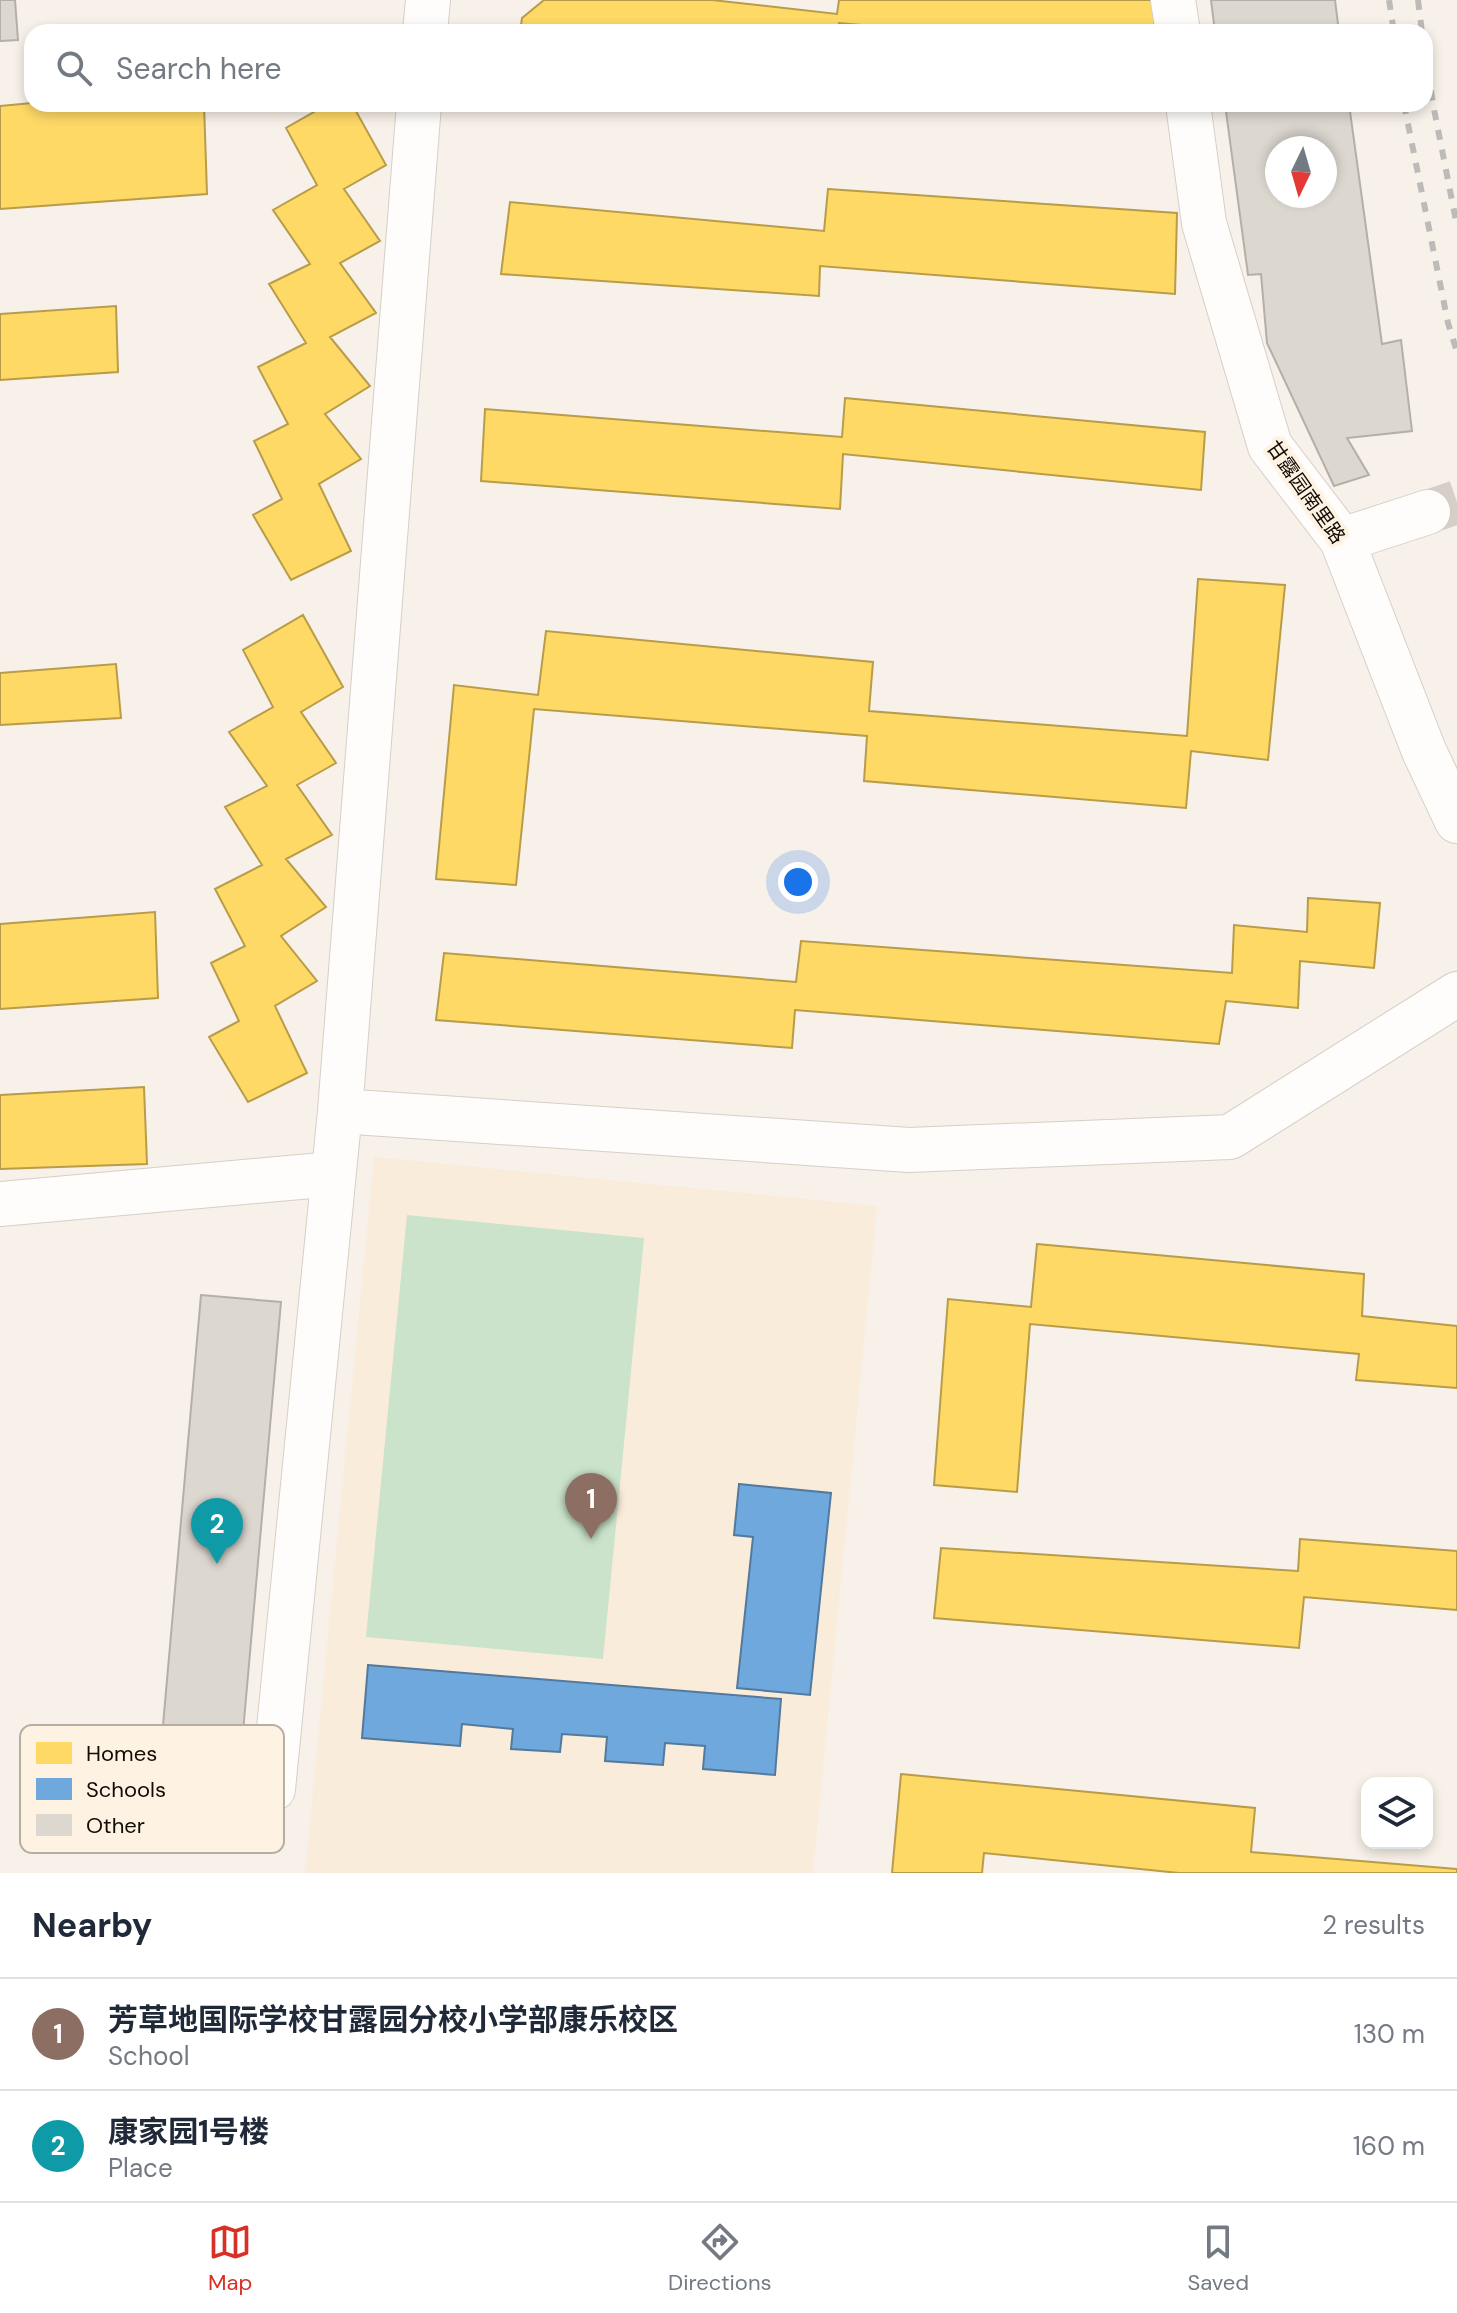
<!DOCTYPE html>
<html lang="en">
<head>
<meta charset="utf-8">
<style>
	body { margin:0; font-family:"DM Sans","Noto Sans SC",sans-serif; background:#f6f6f7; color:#1f2937 }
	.controls { position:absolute; right:24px; bottom:24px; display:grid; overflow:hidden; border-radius:16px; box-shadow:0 4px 12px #0003 }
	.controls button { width:72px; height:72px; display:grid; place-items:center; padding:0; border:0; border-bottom:2px solid #e0e1e3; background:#fff; color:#1f2937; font:40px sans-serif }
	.compass { position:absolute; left:1265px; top:136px; width:72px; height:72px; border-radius:50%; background:#fff; box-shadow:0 4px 12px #0003; rotate:185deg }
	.you { position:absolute; left:798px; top:882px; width:28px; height:28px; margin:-20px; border:6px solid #fff; border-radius:50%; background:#1a73e8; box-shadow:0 0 0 12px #1a73e833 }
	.badge { display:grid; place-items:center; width:52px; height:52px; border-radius:50%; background:#d93025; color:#fff; font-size:26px; font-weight:700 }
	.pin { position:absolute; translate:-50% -66px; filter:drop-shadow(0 2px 4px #0008) }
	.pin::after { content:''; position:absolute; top:42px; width:28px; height:24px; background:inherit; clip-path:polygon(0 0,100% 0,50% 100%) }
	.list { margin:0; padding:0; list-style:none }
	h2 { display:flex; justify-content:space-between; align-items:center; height:104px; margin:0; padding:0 32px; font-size:34px }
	h2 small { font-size:26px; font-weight:400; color:#747a83 }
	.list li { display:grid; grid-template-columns:52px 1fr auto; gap:24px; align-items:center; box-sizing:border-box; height:112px; padding:0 32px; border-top:2px solid #e0e1e3 }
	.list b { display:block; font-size:30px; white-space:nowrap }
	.list p { margin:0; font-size:26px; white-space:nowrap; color:#747a83 }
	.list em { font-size:26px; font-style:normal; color:#747a83 }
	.icon { flex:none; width:44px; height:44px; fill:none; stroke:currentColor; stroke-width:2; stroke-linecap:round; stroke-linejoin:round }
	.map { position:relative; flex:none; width:1457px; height:1873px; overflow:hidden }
	.search { position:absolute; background:#fff; box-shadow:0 4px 12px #0003; left:24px; right:24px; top:24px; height:88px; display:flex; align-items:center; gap:20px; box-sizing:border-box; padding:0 28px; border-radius:24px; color:#747a83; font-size:30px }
	.sheet { height:328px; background:#fff }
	nav { display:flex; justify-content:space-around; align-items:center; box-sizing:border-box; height:112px; border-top:2px solid #e0e1e3; background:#fff; font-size:22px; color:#747a83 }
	nav a { display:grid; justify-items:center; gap:4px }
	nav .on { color:#d93025 }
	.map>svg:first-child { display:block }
	.built { fill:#faecda }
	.green { fill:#cbe3cb }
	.homes { fill:#ffd966; stroke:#b89c49; stroke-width:2 }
	.schools { fill:#6fa8dc; stroke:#53799c; stroke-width:2 }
	.building { fill:#dcd7cf; stroke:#b5afa9; stroke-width:2; fill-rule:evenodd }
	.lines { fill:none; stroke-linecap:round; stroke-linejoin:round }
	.minor-tunnel { stroke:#d5cfc7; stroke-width:44; stroke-dasharray:44 22; stroke-linecap:butt }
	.minor-casing { stroke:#d5cfc8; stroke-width:46 }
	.minor { stroke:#fefdfc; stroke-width:44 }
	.rail { stroke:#bcbbb9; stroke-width:6; stroke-dasharray:10 10; stroke-linecap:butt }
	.labels { text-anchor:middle; stroke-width:8; stroke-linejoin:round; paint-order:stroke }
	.street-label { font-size:20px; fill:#110c06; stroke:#fef2e3 }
	.key { fill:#fef2e3; stroke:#b7ada1; stroke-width:2 }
	.key-label { font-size:22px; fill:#110c06 }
</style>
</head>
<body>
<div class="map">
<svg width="1457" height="1873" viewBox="0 0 1457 1873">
	<rect width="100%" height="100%" fill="#f8f1e9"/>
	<!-- built -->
	<path class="built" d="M374,1157L877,1206L813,1873H305Z"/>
	<!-- green -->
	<path class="green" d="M407,1215L644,1238L603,1659L366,1637Z"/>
	<!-- homes -->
	<path class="homes" d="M544,0H712L837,14L839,0H1157L1153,32H945L839,23V32H520L522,18Z
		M32,103L204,104L207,194L0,209V106Z
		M328,104H352L386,165L344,189L380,241L340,263L376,313L330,337L370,386L325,414L361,459L319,484L351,551L291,580L253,515L282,499L254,441L288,424L258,367L306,343L269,284L310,264L273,210L317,185L286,128Z
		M828,189L1177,213L1175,294L820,266L819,296L501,274L510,202L824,231Z
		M116,306L118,372L0,380V314Z
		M845,398L1205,432L1201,490L843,454L840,509L481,481L485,409L842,437Z
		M1198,579L1285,585L1268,760L1191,751L1186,808L864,781L867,736L534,709L516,885L436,879L454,685L538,695L546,631L873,662L869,711L1187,736Z
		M303,615L343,687L301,712L336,763L297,785L332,835L286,859L326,907L281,936L317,981L275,1006L307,1073L248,1102L209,1037L239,1021L211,963L245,946L215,889L262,865L225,807L267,786L229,732L273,707L243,650Z
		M116,664L121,718L0,725V673Z
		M1308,898L1380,903L1374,968L1300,961L1298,1008L1226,1001L1219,1044L795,1010L792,1048L436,1020L444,953L796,982L801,941L1232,973L1234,925L1307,932Z
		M155,912L158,998L0,1009V924Z
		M144,1087L147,1164L0,1169V1095Z
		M1037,1244L1364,1274L1362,1316L1457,1326V1388L1356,1380L1359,1354L1030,1324L1017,1492L934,1485L948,1299L1031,1307Z
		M1300,1539L1457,1551V1610L1304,1597L1299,1648L934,1618L941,1548L1298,1571Z
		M901,1774L1255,1808L1251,1852L1457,1869V1873H1179L984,1853L982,1873H892Z"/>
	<!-- schools -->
	<path class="schools" d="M739,1484L831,1493L810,1695L737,1688L753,1537L734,1535Z
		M368,1665L781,1699L775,1775L703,1769L705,1746L665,1743L663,1765L605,1761L607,1737L562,1734L560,1752L511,1749L513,1729L462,1724L460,1746L362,1738Z"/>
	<!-- building -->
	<path class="building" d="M0,0H15L18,40L0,41Z
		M1211,0H1335L1339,32H1215Z
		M1225,104H1349L1382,344L1401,340L1412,431L1347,438L1369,475L1334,486L1267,343L1261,274L1248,275ZM1277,148H1325V196H1277Z
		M201,1295L281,1302L234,1834L154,1827Z"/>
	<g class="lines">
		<!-- minor-tunnel -->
		<path class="minor-tunnel" d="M1428,512L1457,502"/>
		<!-- minor casing -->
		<g class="minor-casing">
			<path id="minor" d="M1173,0L1178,32
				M425,32L428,0
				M1188,104L1204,223L1270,446L1342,540L1424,751L1457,821
				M1342,540L1428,512
				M340,1111L909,1150L1230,1137L1457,994
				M0,1204L333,1174
				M273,1789L340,1111L419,104"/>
		</g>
		<!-- minor -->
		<use href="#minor" class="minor"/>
		<!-- rail -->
		<path class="rail" d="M1389,0L1394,32
			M1418,0L1422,32
			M1425,51L1433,104L1457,226
			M1404,104L1448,323L1457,352"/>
	</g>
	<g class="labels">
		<!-- street labels -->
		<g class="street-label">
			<text transform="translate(1306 492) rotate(55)" y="7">甘露园南里路</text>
		</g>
	</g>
	<!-- legend -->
	<rect x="20" y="1725" width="264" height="128" rx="12" class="key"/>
	<rect x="36" y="1742" width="36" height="22" fill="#ffd966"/>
	<rect x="36" y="1778" width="36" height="22" fill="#6fa8dc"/>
	<rect x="36" y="1814" width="36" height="22" fill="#dcd7cf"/>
	<g class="key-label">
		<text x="86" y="1761">Homes</text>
		<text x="86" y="1797">Schools</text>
		<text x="86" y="1833">Other</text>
	</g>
</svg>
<div class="controls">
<button><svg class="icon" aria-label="layers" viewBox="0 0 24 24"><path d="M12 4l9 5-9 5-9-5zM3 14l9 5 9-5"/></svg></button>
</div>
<svg class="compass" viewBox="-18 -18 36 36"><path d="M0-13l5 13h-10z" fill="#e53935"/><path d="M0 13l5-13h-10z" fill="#747a83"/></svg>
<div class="you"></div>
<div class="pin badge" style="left:591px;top:1539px;background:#8d6e63">1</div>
<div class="pin badge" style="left:217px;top:1564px;background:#0f9aa8">2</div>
<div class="search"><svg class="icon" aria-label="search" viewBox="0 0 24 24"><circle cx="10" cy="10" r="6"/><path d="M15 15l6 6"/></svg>Search here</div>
</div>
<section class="sheet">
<h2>Nearby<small>2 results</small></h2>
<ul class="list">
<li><span class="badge" style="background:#8d6e63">1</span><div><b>芳草地国际学校甘露园分校小学部康乐校区</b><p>School</p></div><em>130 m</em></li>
<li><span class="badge" style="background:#0f9aa8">2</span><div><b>康家园1号楼</b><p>Place</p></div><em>160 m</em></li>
</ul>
</section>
<nav>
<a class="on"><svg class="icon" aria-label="map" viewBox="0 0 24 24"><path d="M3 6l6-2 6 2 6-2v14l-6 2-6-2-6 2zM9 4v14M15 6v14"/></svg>Map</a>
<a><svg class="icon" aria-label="directions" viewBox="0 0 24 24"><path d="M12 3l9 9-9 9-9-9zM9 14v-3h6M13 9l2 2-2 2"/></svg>Directions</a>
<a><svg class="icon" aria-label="saved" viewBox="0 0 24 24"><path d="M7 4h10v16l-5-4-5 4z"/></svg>Saved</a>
</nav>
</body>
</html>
